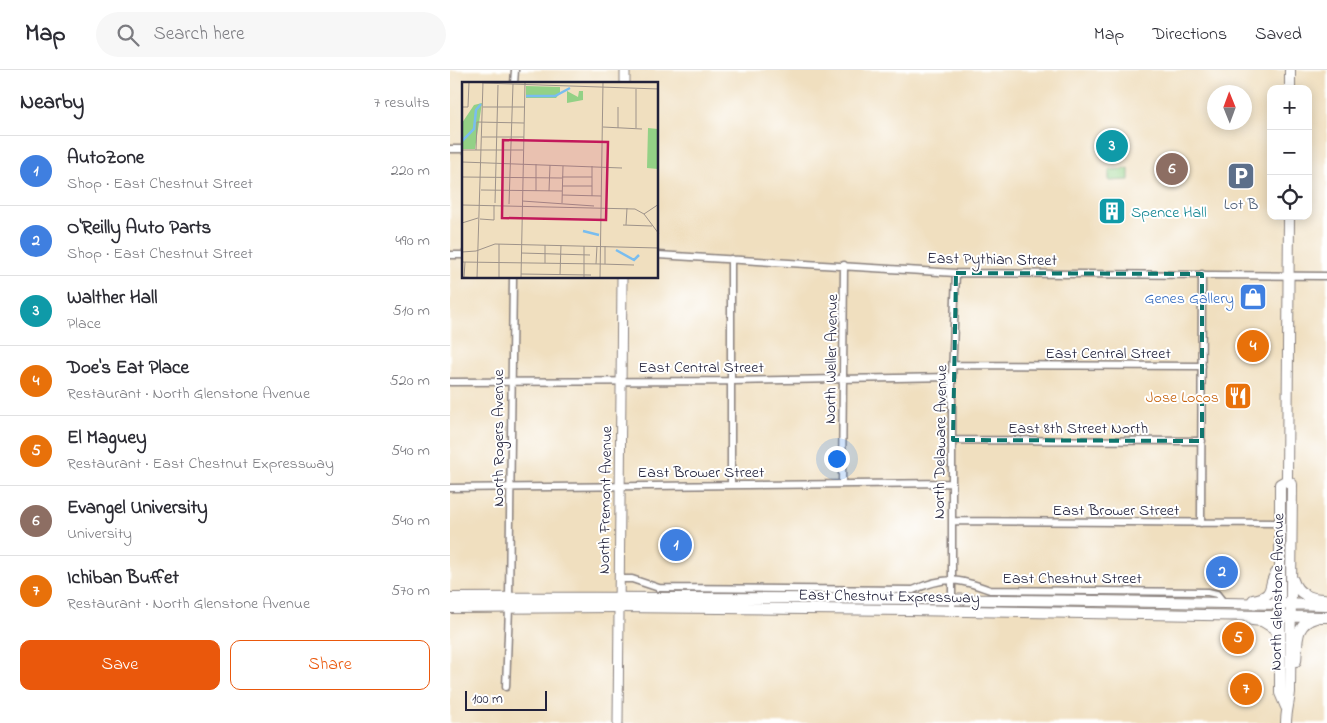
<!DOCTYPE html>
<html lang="en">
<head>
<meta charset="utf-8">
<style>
	body { margin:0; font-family:"Indie Flower",sans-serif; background:#f7f7f7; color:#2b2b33 }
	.controls { position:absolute; right:15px; top:15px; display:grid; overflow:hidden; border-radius:10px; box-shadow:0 2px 12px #0003 }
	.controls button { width:45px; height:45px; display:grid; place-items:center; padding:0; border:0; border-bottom:1px solid #e1e1e2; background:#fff; color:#2b2b33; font:25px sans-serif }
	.compass { position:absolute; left:757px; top:15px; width:45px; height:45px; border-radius:50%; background:#fff; box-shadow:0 2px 12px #0003; rotate:359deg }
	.scale { position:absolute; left:15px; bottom:12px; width:82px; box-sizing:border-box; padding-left:5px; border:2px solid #22223b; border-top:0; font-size:14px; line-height:18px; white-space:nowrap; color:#22223b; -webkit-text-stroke:4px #fff; paint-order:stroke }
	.you { position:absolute; left:386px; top:388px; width:18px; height:18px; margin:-12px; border:4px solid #fff; border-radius:50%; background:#1a73e8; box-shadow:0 0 0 8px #1a73e833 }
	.badge { display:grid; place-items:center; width:32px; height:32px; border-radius:50%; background:#ea580c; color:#fff; font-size:16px; font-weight:700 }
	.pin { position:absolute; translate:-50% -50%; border:2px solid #fff; box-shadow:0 1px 5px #0006 }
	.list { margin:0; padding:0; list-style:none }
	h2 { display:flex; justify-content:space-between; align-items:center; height:65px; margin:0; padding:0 20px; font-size:21px }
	h2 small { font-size:16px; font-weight:400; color:#7c7c81 }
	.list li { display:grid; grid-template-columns:32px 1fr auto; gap:15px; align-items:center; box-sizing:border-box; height:70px; padding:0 20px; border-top:1px solid #e1e1e2 }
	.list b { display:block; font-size:19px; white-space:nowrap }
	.list p { margin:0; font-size:16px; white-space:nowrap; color:#7c7c81 }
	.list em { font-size:16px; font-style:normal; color:#7c7c81 }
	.actions { display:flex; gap:10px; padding:15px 20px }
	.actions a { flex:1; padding:11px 0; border:1px solid #ea580c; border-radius:10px; text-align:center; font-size:18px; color:#ea580c }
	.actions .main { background:#ea580c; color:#fff }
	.icon { flex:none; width:28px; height:28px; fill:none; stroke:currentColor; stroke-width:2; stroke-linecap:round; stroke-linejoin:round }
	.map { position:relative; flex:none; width:877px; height:653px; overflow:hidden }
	header { display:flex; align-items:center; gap:30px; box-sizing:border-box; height:70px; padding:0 25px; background:#fff; border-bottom:1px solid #e1e1e2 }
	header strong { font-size:24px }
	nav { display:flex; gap:28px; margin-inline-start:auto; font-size:18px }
	.search { width:350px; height:45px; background:#f7f7f7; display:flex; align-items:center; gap:12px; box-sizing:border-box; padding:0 18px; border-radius:28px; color:#7c7c81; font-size:19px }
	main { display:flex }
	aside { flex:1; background:#fff }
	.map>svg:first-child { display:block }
	.garden { fill:#93d186; stroke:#5a7a60 }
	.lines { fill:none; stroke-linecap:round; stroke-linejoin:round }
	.street-casing { stroke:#89807d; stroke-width:9 }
	.secondary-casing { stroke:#89807d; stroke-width:11 }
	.primary-casing { stroke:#89807d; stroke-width:12 }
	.street { stroke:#fff; stroke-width:6 }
	.secondary { stroke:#fff; stroke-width:9 }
	.primary { stroke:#fff; stroke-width:10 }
	.marked { fill:none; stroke:#0f766e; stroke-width:4; stroke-dasharray:10 6; stroke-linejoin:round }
	.labels { text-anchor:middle; stroke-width:4; stroke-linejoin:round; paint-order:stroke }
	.service-label { font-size:16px; fill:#4e5e75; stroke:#fff }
	.culture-label { font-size:16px; fill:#0d838f; stroke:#fff; text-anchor:start }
	.street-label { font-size:16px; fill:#22223b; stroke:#fff }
	.shop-label { font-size:16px; fill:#366cbe; stroke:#fff; text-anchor:end }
	.food-label { font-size:16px; fill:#c56008; stroke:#fff; text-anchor:end }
	.inset-river { fill:none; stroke:#79bdef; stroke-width:2.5 }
	.inset-road { fill:none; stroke:#9e938a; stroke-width:1 }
	.view { fill:#c2185b; fill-opacity:0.15; stroke:#c2185b; stroke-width:2.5 }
	.inset-edge { fill:none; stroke:#22223b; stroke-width:2.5 }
</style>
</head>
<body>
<header>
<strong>Map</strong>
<div class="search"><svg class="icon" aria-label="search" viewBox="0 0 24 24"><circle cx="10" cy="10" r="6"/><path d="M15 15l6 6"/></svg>Search here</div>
<nav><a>Map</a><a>Directions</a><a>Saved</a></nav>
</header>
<main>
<aside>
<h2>Nearby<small>7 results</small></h2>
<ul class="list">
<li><span class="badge" style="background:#3f7fe0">1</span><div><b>AutoZone</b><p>Shop · East Chestnut Street</p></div><em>220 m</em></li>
<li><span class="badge" style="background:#3f7fe0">2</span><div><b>O'Reilly Auto Parts</b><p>Shop · East Chestnut Street</p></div><em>490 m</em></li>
<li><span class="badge" style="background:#0f9aa8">3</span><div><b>Walther Hall</b><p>Place</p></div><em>510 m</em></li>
<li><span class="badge" style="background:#e8710a">4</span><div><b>Doe's Eat Place</b><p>Restaurant · North Glenstone Avenue</p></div><em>520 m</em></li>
<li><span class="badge" style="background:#e8710a">5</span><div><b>El Maguey</b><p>Restaurant · East Chestnut Expressway</p></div><em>540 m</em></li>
<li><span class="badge" style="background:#8d6e63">6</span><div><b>Evangel University</b><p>University</p></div><em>540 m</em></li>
<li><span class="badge" style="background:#e8710a">7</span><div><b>Ichiban Buffet</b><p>Restaurant · North Glenstone Avenue</p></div><em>570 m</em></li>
</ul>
<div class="actions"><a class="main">Save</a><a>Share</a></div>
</aside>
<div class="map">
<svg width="877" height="653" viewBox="0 0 877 653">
	<rect width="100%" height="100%" fill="#fff"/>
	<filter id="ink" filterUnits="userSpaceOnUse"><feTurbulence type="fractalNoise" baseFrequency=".02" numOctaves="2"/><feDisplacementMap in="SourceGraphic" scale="10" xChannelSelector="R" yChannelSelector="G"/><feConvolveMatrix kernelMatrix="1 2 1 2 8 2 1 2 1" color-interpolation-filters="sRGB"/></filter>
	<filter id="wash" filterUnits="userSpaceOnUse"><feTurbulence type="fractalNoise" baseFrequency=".0096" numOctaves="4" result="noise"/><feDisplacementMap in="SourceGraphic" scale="20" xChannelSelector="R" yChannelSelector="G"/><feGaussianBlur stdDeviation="1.12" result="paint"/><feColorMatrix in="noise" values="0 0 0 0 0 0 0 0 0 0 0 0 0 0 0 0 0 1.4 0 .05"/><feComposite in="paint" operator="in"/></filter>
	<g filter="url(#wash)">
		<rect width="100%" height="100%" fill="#f0dfbf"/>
		<!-- garden -->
		<path class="garden" d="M679,99V110L659,111V100Z"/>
	</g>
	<g filter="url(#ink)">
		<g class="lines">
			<!-- street casing -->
			<g class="street-casing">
				<path id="street" d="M64,14L65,0
					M0,79H14
					M0,185H14
					M208,185L506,203L877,206
					M504,295L752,296
					M0,312L282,311L502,307
					M503,370L752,371
					M392,414L394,195
					M281,415V189
					M0,418L502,413
					M502,451L830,453
					M751,453L752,204
					M169,509H182L209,518L463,520C495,506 508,508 540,520L758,522L767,524L775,534
					M59,528L63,208
					M502,540V307L506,203
					M56,617L59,538"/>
			</g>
			<!-- secondary casing -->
			<g class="secondary-casing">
				<path id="secondary" d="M175,14V0
					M168,653L172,208"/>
			</g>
			<!-- primary casing -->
			<g class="primary-casing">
				<path id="primary" d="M840,19V0
					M837,410L839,146
					M843,510C847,524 861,529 874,529
					M0,528C292,527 585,529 877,535
					M803,530C828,525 816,515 827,502
					M0,538L168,537L459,540L877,547
					M802,550L812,551L825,559L829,568
					M846,591C848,572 844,554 866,548
					M836,637L830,623V414L837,410
					M836,653C836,642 839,633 840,622L842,414L837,410"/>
			</g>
			<!-- street -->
			<use href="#street" class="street"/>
			<!-- secondary -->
			<use href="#secondary" class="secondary"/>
			<!-- primary -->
			<use href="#primary" class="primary"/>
		</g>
	</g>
	<!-- marked area -->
	<path class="marked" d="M506,203L752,204V371L503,370Z"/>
	<!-- icons -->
	<defs>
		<g id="parking-square" transform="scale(1.4375)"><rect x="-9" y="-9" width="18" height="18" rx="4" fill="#5c6f8a" stroke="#fff"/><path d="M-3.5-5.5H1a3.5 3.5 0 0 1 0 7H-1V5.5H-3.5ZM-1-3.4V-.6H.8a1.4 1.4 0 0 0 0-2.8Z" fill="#fff"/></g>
		<g id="building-square" transform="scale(1.4375)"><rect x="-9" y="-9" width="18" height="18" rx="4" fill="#0f9aa8" stroke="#fff"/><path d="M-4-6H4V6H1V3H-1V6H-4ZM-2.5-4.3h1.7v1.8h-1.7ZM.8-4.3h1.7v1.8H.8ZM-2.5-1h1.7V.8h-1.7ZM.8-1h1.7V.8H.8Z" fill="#fff"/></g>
		<g id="shop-square" transform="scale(1.4375)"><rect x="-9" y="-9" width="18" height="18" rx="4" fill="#3f7fe0" stroke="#fff"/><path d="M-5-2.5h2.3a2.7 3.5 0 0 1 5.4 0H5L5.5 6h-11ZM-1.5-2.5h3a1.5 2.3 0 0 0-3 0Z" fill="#fff"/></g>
		<g id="restaurant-square" transform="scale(1.4375)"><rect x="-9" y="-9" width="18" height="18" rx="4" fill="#e8710a" stroke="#fff"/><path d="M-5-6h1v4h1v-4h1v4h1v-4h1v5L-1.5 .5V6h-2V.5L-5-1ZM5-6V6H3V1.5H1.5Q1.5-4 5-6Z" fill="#fff"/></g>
	</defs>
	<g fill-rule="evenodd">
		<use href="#parking-square" x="791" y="106"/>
		<use href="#building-square" x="662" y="141"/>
		<use href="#shop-square" x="803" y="227"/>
		<use href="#restaurant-square" x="788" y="326"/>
	</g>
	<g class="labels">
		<!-- service labels -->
		<g class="service-label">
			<text x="791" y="139">Lot B</text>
		</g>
		<!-- culture labels -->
		<g class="culture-label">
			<text x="681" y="147">Spence Hall</text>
		</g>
		<!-- street labels -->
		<g class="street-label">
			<text transform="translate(542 188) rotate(1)" y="6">East Pythian Street</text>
			<text x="658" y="288">East Central Street</text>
			<text transform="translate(380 289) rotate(-89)" y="6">North Weller Avenue</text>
			<text x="251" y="302">East Central Street</text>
			<text x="628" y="363">East 8th Street North</text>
			<text transform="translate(47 368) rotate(-90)" y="6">North Rogers Avenue</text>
			<text transform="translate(489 372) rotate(-89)" y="6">North Delaware Avenue</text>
			<text x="251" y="407">East Brower Street</text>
			<text transform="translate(154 430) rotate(-89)" y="6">North Fremont Avenue</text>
			<text x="666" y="445">East Brower Street</text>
			<text x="622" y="513">East Chestnut Street</text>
			<text transform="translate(826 522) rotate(-89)" y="6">North Glenstone Avenue</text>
			<text transform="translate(439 525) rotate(1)" y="6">East Chestnut Expressway</text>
		</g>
		<!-- shop labels -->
		<g class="shop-label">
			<text x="784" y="233">Genes Gallery</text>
		</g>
		<!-- food labels -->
		<g class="food-label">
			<text x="769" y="332">Jose Locos</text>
		</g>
	</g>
	<!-- overview -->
	<g transform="translate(12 12)">
		<rect width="196" height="196" fill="#f0dfbf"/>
		<path d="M64,4L98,5V11L94,16H64ZM20,21L13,67H0V41L12,23Z" fill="#93d186"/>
		<path d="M105,9L116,15L117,9H121V18L105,21ZM186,46L196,47V87L185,86Z" fill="#93d186"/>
		<path class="inset-river" d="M64,14H93L108,6M0,59L12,47L14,28L19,22M121,149L137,153M154,168L172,178L177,173"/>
		<path class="inset-road" d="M20,1L197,7M0,25H6L7,0M21,25H63M141,45L180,47M156,46V25M174,46V7M20,55H62M0,68H61M14,68L15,40L62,41M0,80L160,86M0,95L100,96M100,95H130M100,104H130M19,108L100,109M74,109V82M87,109L88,83M100,113L139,114M130,114V84M60,119L132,124M33,121L36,3M100,121L101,84M47,122L51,2M0,123L173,127L182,132L197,152M182,132L197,122M18,137L32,138V123M0,141L16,136M161,143L190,144M164,143L165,126M37,162V196M83,163V181M0,170L14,169L33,162L197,166M59,171L128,173M0,180L139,182M134,182L135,164M139,182L172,183M143,182V164M59,192L129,193M98,193L99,163M0,195L16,196M2,196L3,180M15,196L21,0M59,196L63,1M122,196V164M138,196L141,0"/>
		<path class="view" d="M41,58L146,60L144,138L40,136Z"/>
		<rect width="196" height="196" class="inset-edge"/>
	</g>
</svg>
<div class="controls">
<button>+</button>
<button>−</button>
<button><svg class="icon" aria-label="locate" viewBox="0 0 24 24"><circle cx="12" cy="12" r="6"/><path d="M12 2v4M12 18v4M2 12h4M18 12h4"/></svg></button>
</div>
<svg class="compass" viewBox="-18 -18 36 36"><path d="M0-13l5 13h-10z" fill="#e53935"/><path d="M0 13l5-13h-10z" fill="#7c7c81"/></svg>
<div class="scale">100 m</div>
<div class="you"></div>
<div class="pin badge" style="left:226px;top:475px;background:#3f7fe0">1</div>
<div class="pin badge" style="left:772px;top:502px;background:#3f7fe0">2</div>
<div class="pin badge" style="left:662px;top:76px;background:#0f9aa8">3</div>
<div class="pin badge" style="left:803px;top:276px;background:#e8710a">4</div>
<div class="pin badge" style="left:788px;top:568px;background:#e8710a">5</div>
<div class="pin badge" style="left:722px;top:99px;background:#8d6e63">6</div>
<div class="pin badge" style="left:796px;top:619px;background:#e8710a">7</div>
</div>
</main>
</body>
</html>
